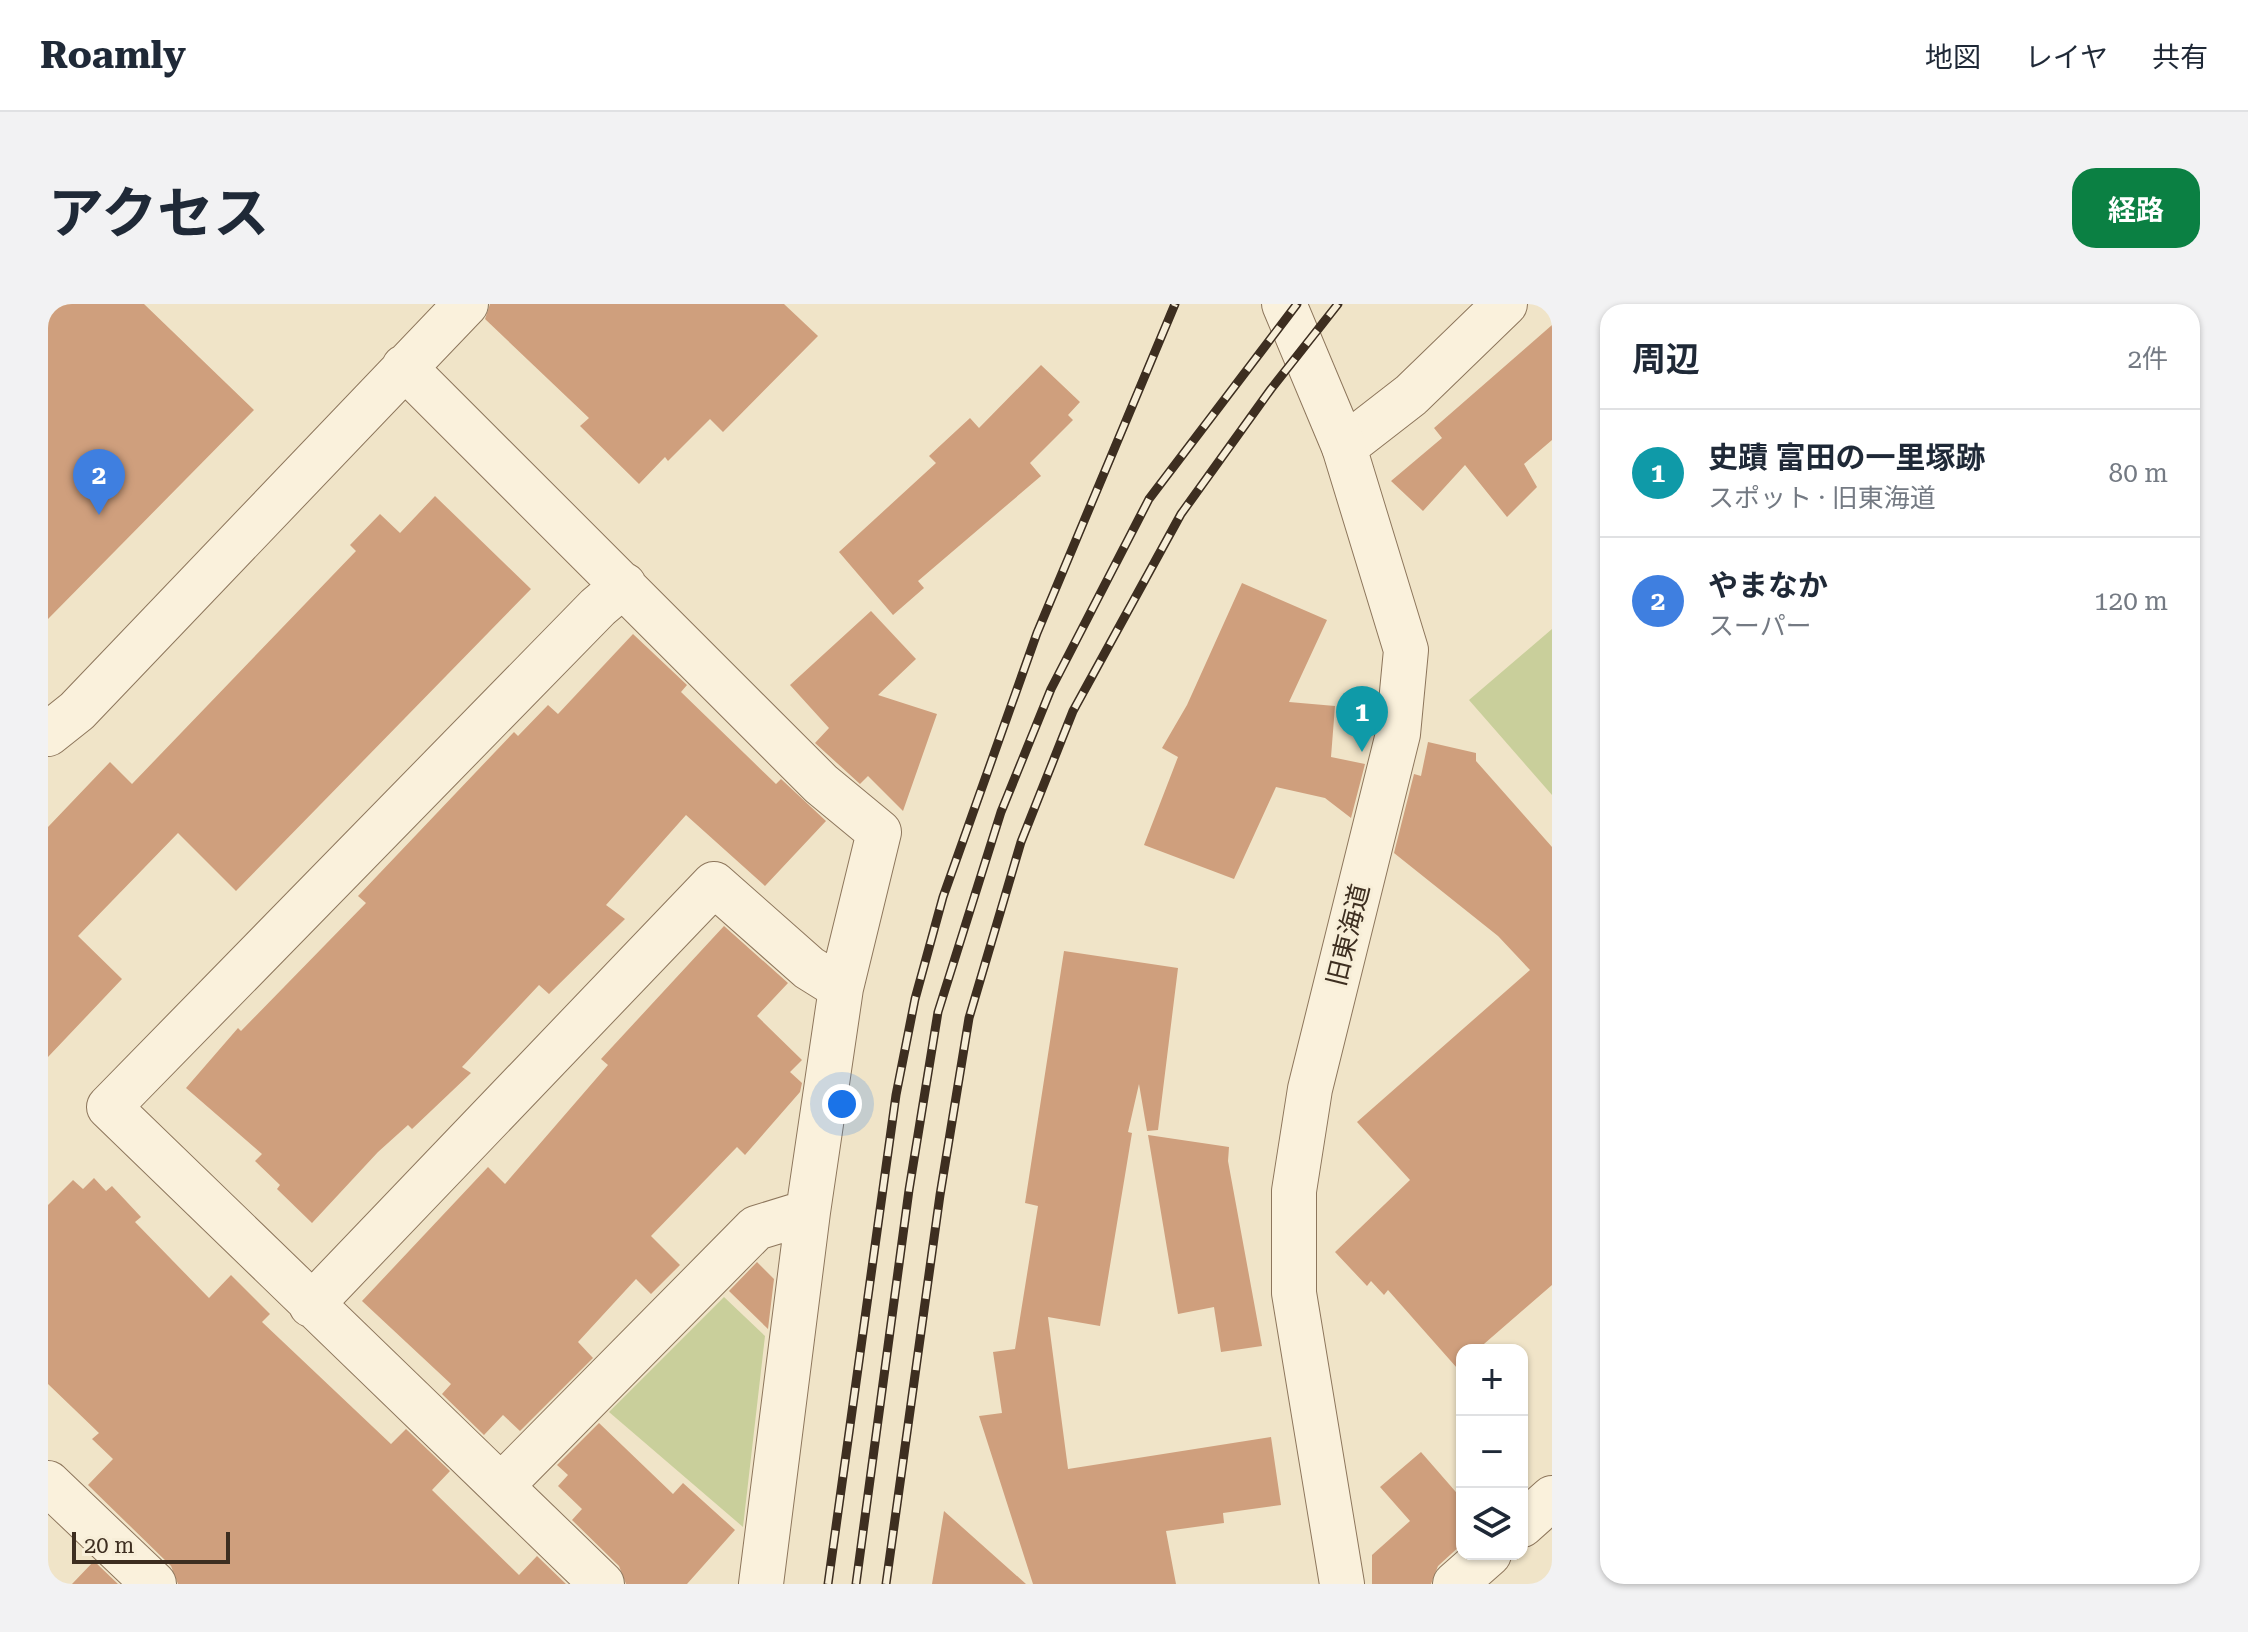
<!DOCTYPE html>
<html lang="ja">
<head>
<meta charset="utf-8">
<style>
	body { margin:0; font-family:"Roboto Serif","Noto Sans JP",serif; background:#f2f2f3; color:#1f2937 }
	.controls { position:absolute; right:24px; bottom:24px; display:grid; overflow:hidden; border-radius:16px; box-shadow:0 2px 6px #0004 }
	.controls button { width:72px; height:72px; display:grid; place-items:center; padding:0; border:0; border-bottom:2px solid #e0e1e3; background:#fff; color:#1f2937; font:40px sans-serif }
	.scale { position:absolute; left:24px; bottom:20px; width:158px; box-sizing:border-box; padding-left:8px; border:4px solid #3d2e20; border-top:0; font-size:22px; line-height:28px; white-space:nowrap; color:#3d2e20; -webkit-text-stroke:6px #f7eed8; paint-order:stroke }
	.you { position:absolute; left:794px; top:800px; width:28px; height:28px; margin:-20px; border:6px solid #fff; border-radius:50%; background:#1a73e8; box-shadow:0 0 0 12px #1a73e833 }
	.badge { display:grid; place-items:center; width:52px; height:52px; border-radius:50%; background:#0b8043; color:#fff; font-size:26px; font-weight:700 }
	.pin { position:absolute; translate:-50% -66px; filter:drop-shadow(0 2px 4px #0008) }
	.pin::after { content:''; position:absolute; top:42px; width:28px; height:24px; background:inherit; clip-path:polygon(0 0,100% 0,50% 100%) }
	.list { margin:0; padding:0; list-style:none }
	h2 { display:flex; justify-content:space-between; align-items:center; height:104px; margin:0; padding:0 32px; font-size:34px }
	h2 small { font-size:26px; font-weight:400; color:#747a83 }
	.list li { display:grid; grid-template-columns:52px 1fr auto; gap:24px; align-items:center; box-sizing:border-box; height:128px; padding:0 32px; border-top:2px solid #e0e1e3 }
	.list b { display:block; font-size:30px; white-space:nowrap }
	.list p { margin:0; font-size:26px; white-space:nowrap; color:#747a83 }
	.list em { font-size:26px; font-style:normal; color:#747a83 }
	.icon { flex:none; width:44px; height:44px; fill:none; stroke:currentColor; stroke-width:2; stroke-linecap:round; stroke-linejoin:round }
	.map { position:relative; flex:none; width:1504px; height:1280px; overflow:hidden; border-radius:24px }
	header { display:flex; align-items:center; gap:48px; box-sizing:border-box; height:112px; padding:0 40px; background:#fff; border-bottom:2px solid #e0e1e3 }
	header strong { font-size:38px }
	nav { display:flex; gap:44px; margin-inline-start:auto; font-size:28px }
	.intro { display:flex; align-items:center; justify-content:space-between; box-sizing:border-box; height:192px; padding:0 48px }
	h1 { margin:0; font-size:56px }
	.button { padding:20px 36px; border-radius:24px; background:#0b8043; color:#fff; font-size:28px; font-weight:700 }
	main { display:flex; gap:48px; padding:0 48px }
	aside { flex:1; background:#fff; border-radius:24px; box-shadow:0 2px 6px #0004 }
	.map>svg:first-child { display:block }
	.green { fill:#c9cf9b }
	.building { fill:#cf9f7d }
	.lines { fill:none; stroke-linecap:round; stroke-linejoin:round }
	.minor-casing { stroke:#8d765c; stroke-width:46 }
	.tertiary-casing { stroke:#8d765c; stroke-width:46 }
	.minor { stroke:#faf1dc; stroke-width:44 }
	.tertiary { stroke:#faf1dc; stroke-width:44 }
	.rail-casing { stroke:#3d2e20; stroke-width:9 }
	.rail { stroke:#f7eed8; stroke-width:6; stroke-dasharray:18; stroke-linecap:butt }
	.labels { text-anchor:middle; stroke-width:6; stroke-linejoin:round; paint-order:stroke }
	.street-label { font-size:26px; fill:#3d2e20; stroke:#f7eed8 }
</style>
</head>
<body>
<header>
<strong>Roamly</strong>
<nav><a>地図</a><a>レイヤ</a><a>共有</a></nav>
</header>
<div class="intro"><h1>アクセス</h1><a class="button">経路</a></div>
<main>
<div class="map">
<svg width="1504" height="1280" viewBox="0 0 1504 1280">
	<rect width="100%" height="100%" fill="#f0e4c8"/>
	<!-- green -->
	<path class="green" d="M1504,325V491L1421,396Z
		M676,993L717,1032L695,1223L561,1108Z"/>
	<!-- building -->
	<path class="building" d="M0,0H96L206,106L0,315Z
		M442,0H736L770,32L675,128L662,115L620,157L617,153L591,180L532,122L541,114L437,15Z
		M1504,21V136L1476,160L1489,183L1459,213L1417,161L1375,207L1343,177L1394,134L1386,124Z
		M993,61L1032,98L1020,111L1025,116L982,159L993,172L870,277L876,284L845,311L791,248L888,159L881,152L922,114L931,124Z
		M387,192L483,285L188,587L130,529L30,632L74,675L0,753V523L62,458L84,480L308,247L302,241L332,210L352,229Z
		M1194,279L1279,316L1241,398L1287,402L1283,453L1317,460L1303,514L1277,494L1228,483L1186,575L1096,541L1130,453L1114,444L1139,401Z
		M823,307L868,355L830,391L889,410L855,507L820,472L812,480L767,439L781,424L742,381Z
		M585,330L639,381L633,388L728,480L733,475L778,517L717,582L638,511L558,601L577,615L501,690L491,681L414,763L423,769L364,825L360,821L330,848L264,919L229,885L232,881L207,857L214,850L138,784L190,724L193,727L318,599L310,592L466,428L470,432L500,401L510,410Z
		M1380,438L1428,449V457L1504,543V981L1429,1046H1414V1060L1409,1064L1340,986L1336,991L1323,977L1319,982L1287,948L1362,876L1309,818L1482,666L1450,632L1346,549L1366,470L1373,472Z
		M676,622L740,679L709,712L754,756L742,768L754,779L752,788L697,851L689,843L603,932L632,961L603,990L588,975L530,1038L545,1054L472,1127L455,1111L436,1131L394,1090L403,1080L314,997L440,863L457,880L560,761L553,755Z
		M1016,647L1130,664L1110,826L1099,827L1091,780L1080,828L1084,829L1052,1022L1000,1013L1020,1165L1223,1133L1233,1201L1175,1209L1176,1219L1118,1227L1128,1280H985L931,1112L954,1109L945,1048L967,1045L990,902L977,899Z
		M1100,831L1181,843L1180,857L1214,1042L1173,1048L1166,1003L1130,1010Z
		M46,874L58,887L64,882L93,913L87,918L161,994L183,971L222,1010L214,1018L343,1140L358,1125L402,1167L384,1186L471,1271L489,1252L518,1280H130L123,1262L40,1181L65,1155L44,1135L51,1129L0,1080V901L25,876L35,885Z
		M709,958L726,975L720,1025L681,987Z
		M551,1119L625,1190L635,1179L687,1226L639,1280H578L571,1262L524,1216L534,1205L510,1182L520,1171L509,1161Z
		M1373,1148L1414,1195V1240L1390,1262L1383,1280H1324V1251L1362,1217L1332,1183Z
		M896,1207L978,1280H884Z
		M46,1257L70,1280H24Z"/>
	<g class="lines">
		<!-- minor casing -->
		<g class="minor-casing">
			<path id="minor" d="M356,63L773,480L831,528L793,684L760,908L713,1280
				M0,430L29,407L418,0
				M263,1001L666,580L761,664L793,684
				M0,1179L106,1280
				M453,1182L708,924L760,908
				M1474,1221L1504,1194
				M554,1280L61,803L550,303L576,281
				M1294,1280L1246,989V887L1262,785L1350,430L1358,346L1296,143L1363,91L1457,0
				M1407,1280L1441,1250"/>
		</g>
		<!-- tertiary casing -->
		<g class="tertiary-casing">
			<path id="tertiary" d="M1236,0L1296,143"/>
		</g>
		<!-- minor -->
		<use href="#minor" class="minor"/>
		<!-- tertiary -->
		<use href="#tertiary" class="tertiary"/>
		<!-- rail casing -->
		<g class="rail-casing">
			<path id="rail" d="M780,1280L848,791L867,695L895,593L989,329L1127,0
				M808,1280L861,886L890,708L953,508L1003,385L1101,195L1249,0
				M838,1280L892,891L921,714L973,538L1025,407L1133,210L1223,85L1290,0"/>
		</g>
		<!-- rail -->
		<use href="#rail" class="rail"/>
	</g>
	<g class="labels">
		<!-- street labels -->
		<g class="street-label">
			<text transform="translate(1300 631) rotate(-76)" y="9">旧東海道</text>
		</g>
	</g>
</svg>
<div class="controls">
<button>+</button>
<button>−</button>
<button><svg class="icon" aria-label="layers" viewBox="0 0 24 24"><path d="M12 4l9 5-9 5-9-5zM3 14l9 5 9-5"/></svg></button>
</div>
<div class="scale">20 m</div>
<div class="you"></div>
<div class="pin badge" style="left:1314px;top:448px;background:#0f9aa8">1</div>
<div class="pin badge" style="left:51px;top:211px;background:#3f7fe0">2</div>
</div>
<aside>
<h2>周辺<small>2件</small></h2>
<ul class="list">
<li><span class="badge" style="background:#0f9aa8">1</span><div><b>史蹟 富田の一里塚跡</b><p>スポット · 旧東海道</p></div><em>80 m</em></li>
<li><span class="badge" style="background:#3f7fe0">2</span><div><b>やまなか</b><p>スーパー</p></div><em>120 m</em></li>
</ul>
</aside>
</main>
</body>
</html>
